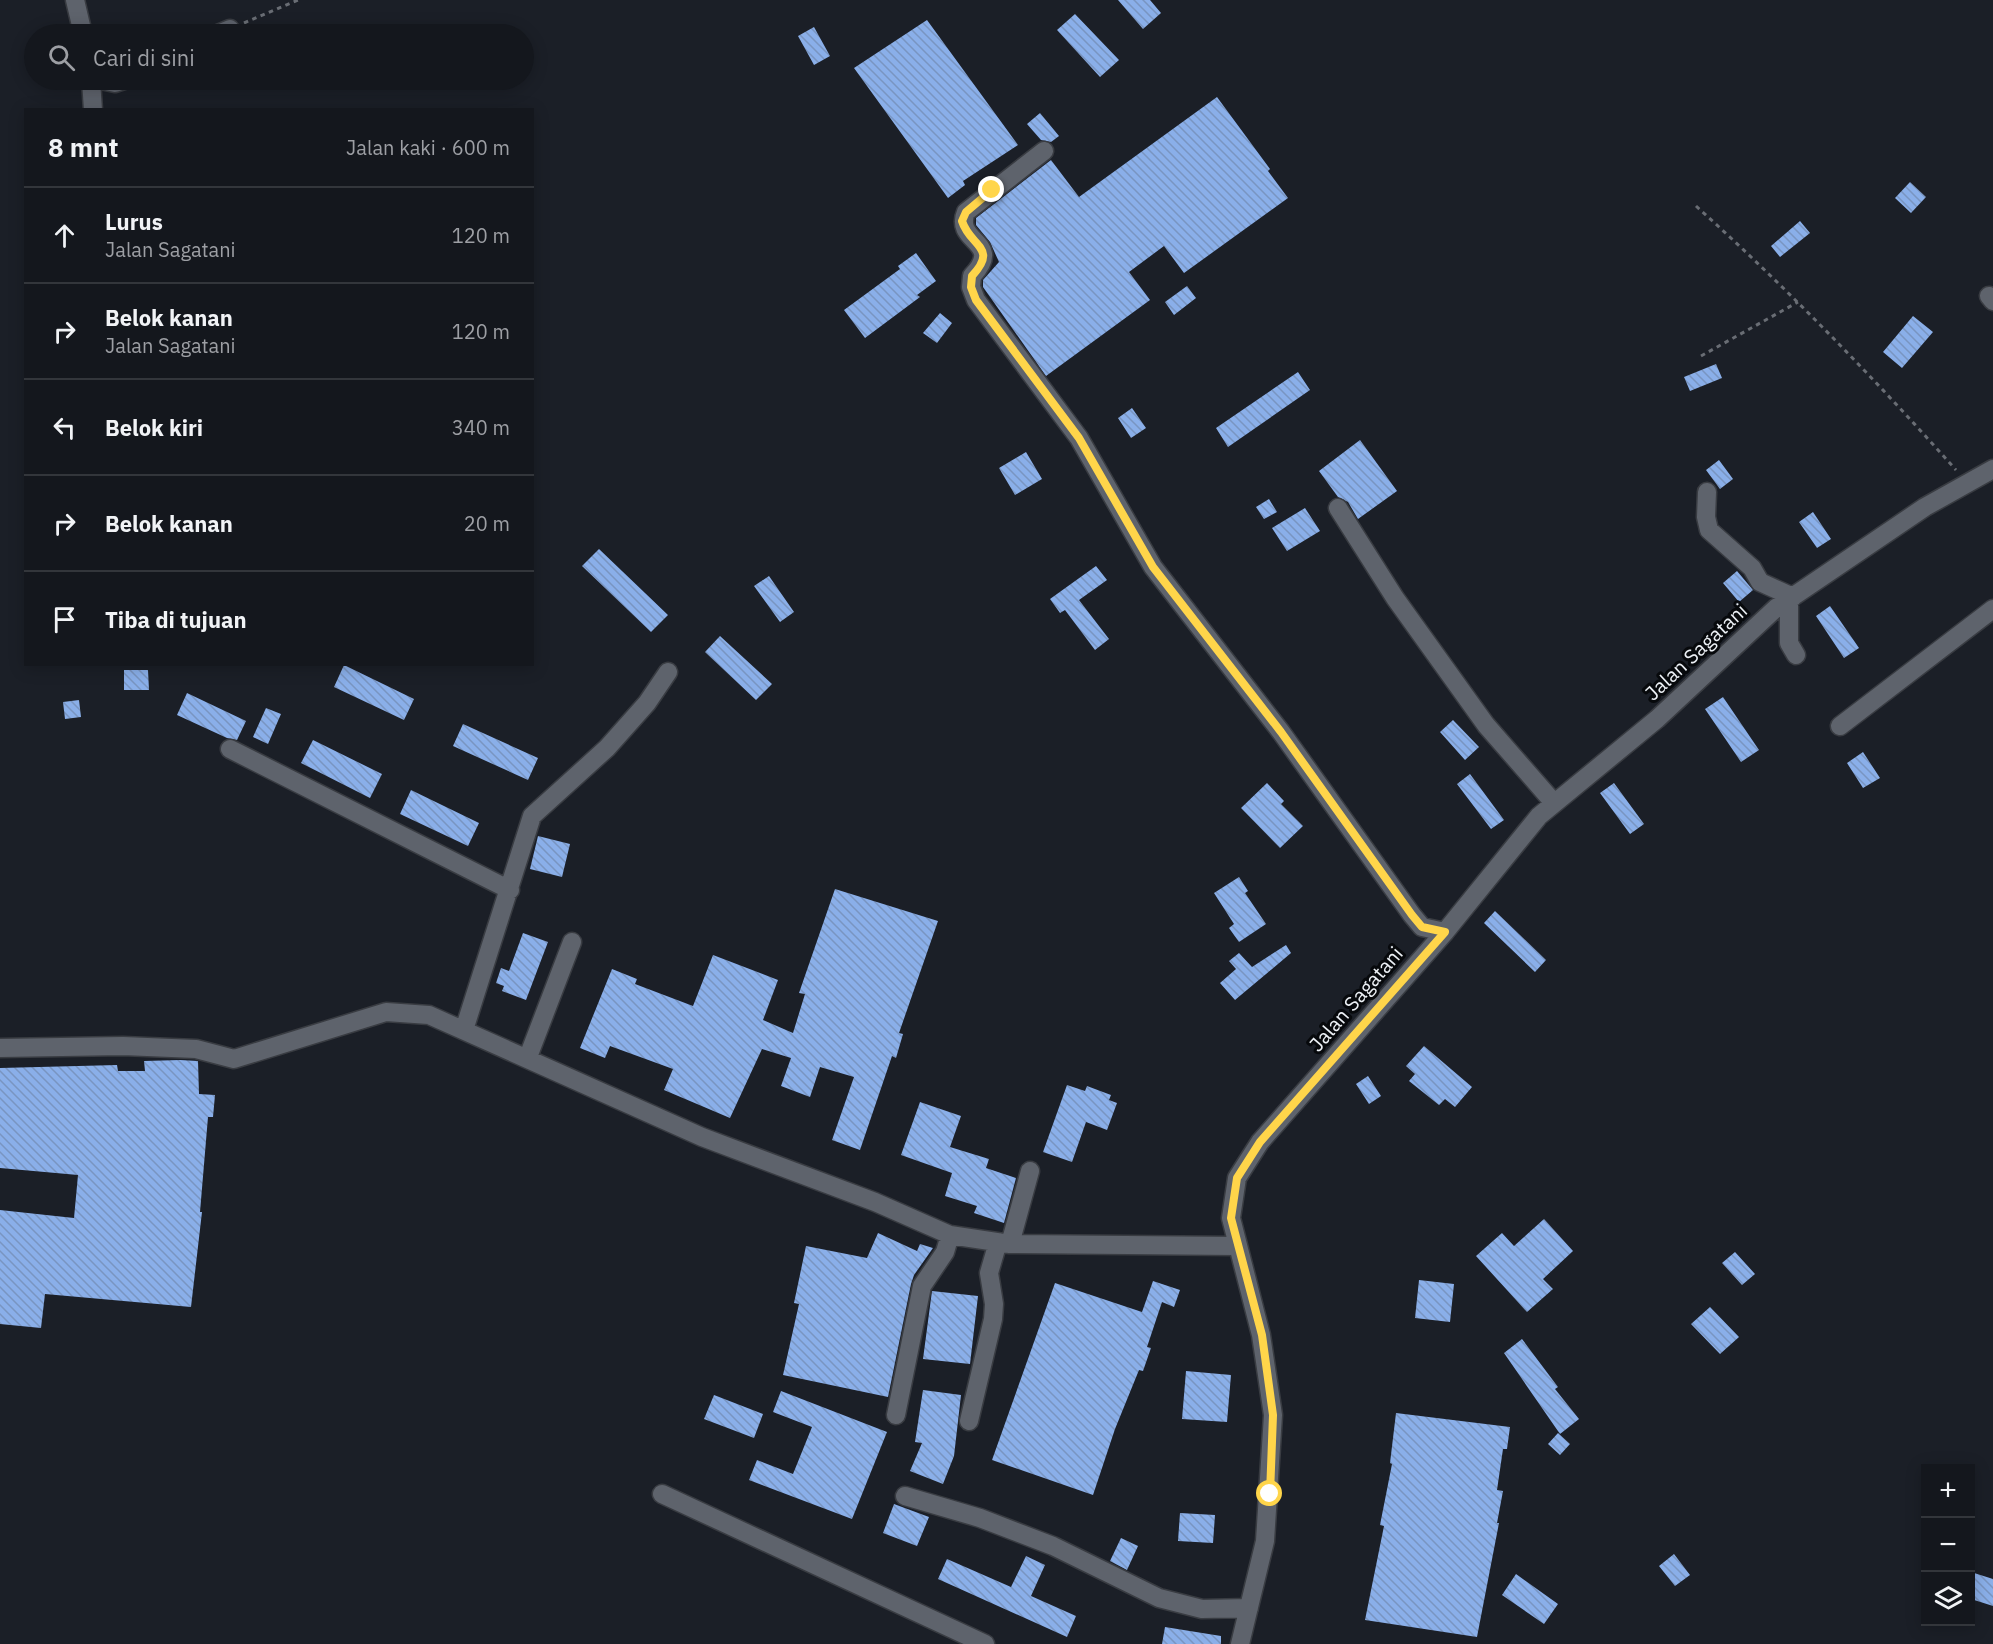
<!DOCTYPE html>
<html lang="id">
<head>
<meta charset="utf-8">
<style>
	body { margin:0; font-family:"IBM Plex Sans",sans-serif; background:#1d2026; color:#f1f3f6 }
	.controls { position:absolute; right:18px; bottom:18px; display:grid; overflow:hidden; border-radius:0px; box-shadow:0 3px 15px #0003 }
	.controls button { width:54px; height:54px; display:grid; place-items:center; padding:0; border:0; border-bottom:2px solid #33363b; background:#14171d; color:#f1f3f6; font:30px sans-serif }
	.stop { position:absolute; width:18px; height:18px; margin:-14px; border:4px solid #ffd54a; border-radius:50%; background:#fff }
	.stop.end { background:#ffd54a; border-color:#fff; box-shadow:0 2px 6px #0008 }
	.list { margin:0; padding:0; list-style:none }
	h2 { display:flex; justify-content:space-between; align-items:center; height:78px; margin:0; padding:0 24px; font-size:26px }
	h2 small { font-size:20px; font-weight:400; color:#9d9fa4 }
	.list li { display:grid; grid-template-columns:39px 1fr auto; gap:18px; align-items:center; box-sizing:border-box; height:96px; padding:0 24px; border-top:2px solid #33363b }
	.list b { display:block; font-size:22px; white-space:nowrap }
	.list p { margin:0; font-size:20px; white-space:nowrap; color:#9d9fa4 }
	.list em { font-size:20px; font-style:normal; color:#9d9fa4 }
	.icon { flex:none; width:33px; height:33px; fill:none; stroke:currentColor; stroke-width:2; stroke-linecap:round; stroke-linejoin:round }
	.map { position:relative; flex:none; width:1993px; height:1644px; overflow:hidden }
	.search { position:absolute; background:#14171d; box-shadow:0 3px 15px #0003; left:24px; top:24px; width:510px; height:66px; display:flex; align-items:center; gap:15px; box-sizing:border-box; padding:0 21px; border-radius:33px; color:#9d9fa4; font-size:22px }
	.panel { position:absolute; background:#14171d; box-shadow:0 3px 15px #0003; left:24px; top:108px; width:510px; height:558px; border-radius:0px }
	.map>svg:first-child { display:block }
	.building { fill:url(#building-back-hatch) }
	.lines { fill:none; stroke-linecap:round; stroke-linejoin:round }
	.minor-casing { stroke:#393c42; stroke-width:21 }
	.path { stroke:#696d74; stroke-width:3; stroke-dasharray:4.5 4.5; stroke-linecap:butt }
	.minor { stroke:#5e636c; stroke-width:18 }
	.route { stroke:#ffd54a; stroke-width:8 }
	.labels { text-anchor:middle; stroke-width:6; stroke-linejoin:round; paint-order:stroke }
	.street-label { font-size:20px; fill:#ecf0f5; stroke:#07090c }
</style>
</head>
<body>
<div class="map">
<svg width="1993" height="1644" viewBox="0 0 1993 1644">
	<defs>
		<pattern id="building-back-hatch" width="6" height="6" patternUnits="userSpaceOnUse" patternTransform="scale(1.5)"><rect width="6" height="6" fill="#8aafe9"/><path d="M-1 5l2 2M0 0l6 6M5-1l2 2" fill="none" stroke="#7995c1"/></pattern>
	</defs>
	<rect width="100%" height="100%" fill="#1b1f27"/>
	<!-- building -->
	<path class="building" d="M1118,0H1150L1161,13L1143,29Z
		M1075,14L1119,60L1100,77L1057,30Z
		M927,20L1018,145L963,181L965,185L948,198L854,68Z
		M814,27L830,56L814,65L798,36Z
		M1217,97L1270,169L1268,171L1288,198L1184,273L1164,246L1129,272L1150,300L1046,376L983,287V280L999,262L990,242L976,225V218L1051,160L1079,197Z
		M1040,113L1059,136L1051,142L1041,140L1027,124Z
		M1910,182L1926,197L1911,213L1895,198Z
		M1800,221L1810,233L1780,257L1771,246Z
		M916,253L936,281L917,295L920,297L865,338L844,310L900,269L898,266Z
		M1187,286L1196,298L1174,315L1165,302Z
		M940,313L952,323L937,343L923,333Z
		M1913,316L1933,332L1902,368L1883,352Z
		M1716,364L1722,378L1690,391L1684,377Z
		M1298,372L1310,390L1228,447L1216,428Z
		M1132,408L1146,428L1131,438L1118,418Z
		M1360,440L1397,491L1358,519L1348,502L1338,497L1319,471Z
		M1026,452L1042,479L1015,495L999,468Z
		M1719,460L1733,479L1720,489L1706,470Z
		M1269,499L1277,512L1264,519L1256,507Z
		M1305,508L1320,531L1287,551L1272,528Z
		M1813,512L1831,539L1817,548L1799,522Z
		M599,549L668,615L651,632L582,566Z
		M1096,566L1107,580L1079,600L1109,639L1095,650L1065,610L1060,613L1050,599Z
		M1737,571L1753,590L1739,602L1723,583Z
		M769,576L794,612L780,622L754,586Z
		M1830,606L1859,648L1844,658L1816,616Z
		M720,636L772,684L756,700L705,652Z
		M344,665L414,699L404,720L334,687Z
		M124,670H148L149,690H124Z
		M187,693L246,721L237,740L227,738L177,715Z
		M1723,697L1759,750L1741,762L1705,709Z
		M79,700L81,717L65,719L63,702Z
		M266,708L281,714L268,744L253,737Z
		M1453,720L1479,747L1465,760L1440,732Z
		M463,724L538,758L528,780L453,746Z
		M313,740L382,774L370,798L301,763Z
		M1863,752L1880,778L1863,788L1847,763Z
		M1470,774L1504,820L1491,829L1457,784Z
		M1267,783L1284,801L1281,804L1303,826L1280,848L1241,808Z
		M1614,783L1644,824L1630,834L1600,793Z
		M411,790L479,823L468,846L400,814Z
		M538,836L570,844L562,877L530,869Z
		M1239,877L1248,891L1245,893L1266,924L1239,942L1229,928L1234,924L1214,893Z
		M835,889L938,921L899,1033L903,1034L896,1058L892,1056L860,1150L832,1140L854,1077L820,1067L810,1097L781,1086L791,1058L762,1049L730,1118L664,1090L673,1069L610,1046L605,1058L580,1048L612,969L637,979L635,984L693,1006L713,955L778,980L763,1020L793,1033L805,994L799,993Z
		M1495,911L1546,960L1535,972L1484,923Z
		M523,933L548,942L526,1000L502,991L504,986L496,983L501,968L509,971Z
		M1286,945L1291,953L1235,1000L1220,983L1236,969L1229,961L1239,953L1252,967Z
		M1424,1046L1472,1087L1455,1107L1445,1099L1439,1105L1409,1081L1415,1074L1406,1066Z
		M180,1060L198,1061L199,1094L215,1095L213,1117H208L200,1212H202L191,1307L45,1294L41,1328L0,1324V1210L74,1218L78,1175L0,1168V1068L117,1065L118,1071H145L144,1061Z
		M1368,1076L1381,1096L1369,1104L1356,1084Z
		M1067,1085L1085,1091L1087,1086L1111,1095L1109,1100L1117,1103L1107,1130L1086,1122L1072,1162L1043,1152Z
		M920,1102L961,1116L950,1147L989,1159L986,1168L1016,1178L1004,1223L974,1213L977,1206L945,1196L952,1173L901,1155Z
		M1544,1219L1573,1251L1543,1279L1553,1289L1527,1312L1476,1256L1502,1233L1514,1246Z
		M878,1233L917,1251L920,1244L933,1248L914,1275L911,1284L888,1397L783,1375L799,1304L794,1303L806,1246L867,1258Z
		M1735,1252L1755,1274L1742,1285L1722,1263Z
		M1419,1280L1454,1284L1450,1322L1415,1318Z
		M1153,1281L1180,1290L1174,1307L1162,1302L1147,1347L1151,1348L1143,1371L1139,1370L1115,1429L1093,1495L992,1460L1055,1283L1142,1312Z
		M932,1291L978,1296L970,1364L923,1359Z
		M1710,1307L1739,1337L1720,1354L1691,1324Z
		M1522,1339L1558,1387L1555,1389L1579,1419L1560,1434L1504,1353Z
		M1186,1371L1231,1375L1227,1422L1182,1419Z
		M923,1390L961,1395L954,1456L943,1484L910,1471L922,1443L915,1442Z
		M781,1391L887,1432L852,1519L749,1480L757,1460L793,1474L812,1427L773,1412Z
		M714,1395L763,1414L754,1438L704,1419Z
		M1396,1413L1510,1427L1507,1449H1503L1497,1490L1503,1491L1497,1523H1499L1477,1637L1365,1620L1384,1526L1380,1525L1392,1464L1390,1463Z
		M1558,1433L1570,1444L1560,1455L1548,1444Z
		M894,1504L929,1517L917,1546L883,1533Z
		M1180,1513L1215,1515L1213,1543L1178,1541Z
		M1121,1538L1138,1546L1127,1570L1110,1561Z
		M1674,1554L1690,1575L1675,1586L1659,1566Z
		M1026,1556L1045,1565L1031,1596L1076,1616L1067,1637L938,1579L947,1559L1011,1587Z
		M1971,1572L1993,1579V1606L1971,1599Z
		M1516,1574L1558,1604L1544,1624L1502,1595Z
		M1165,1627L1221,1636V1644H1162Z"/>
	<g class="lines">
		<!-- minor casing -->
		<g class="minor-casing">
			<path id="minor" d="M75,0L83,34
				M218,34L230,29
				M91,80L93,110
				M101,80L115,83L124,80
				M1044,151L966,212C953,243 1005,241 972,276L971,287L976,300L1079,438L1153,567L1281,732L1412,915L1422,927L1445,932
				M1989,296L1993,301
				M1707,492L1706,517L1709,530L1752,568L1760,582L1793,597
				M1338,508L1395,598L1486,725L1554,803
				M1789,600V643L1796,655
				M1840,726L1993,609
				M230,749L510,890
				M464,1030L532,816L607,748L647,703L668,672
				M0,1048L123,1046L196,1049L234,1059L386,1012L429,1015L702,1137L875,1202L950,1235L1010,1244L1236,1246
				M528,1057L572,942
				M1010,1244L1030,1171
				M896,1415L922,1286L945,1252L950,1235
				M969,1421L993,1319L994,1304L989,1273L998,1242
				M662,1494L985,1644
				M905,1496L980,1518L1053,1546L1159,1598L1202,1609L1249,1608
				M1240,1644L1265,1541L1273,1415L1261,1335L1231,1218L1237,1178L1260,1142L1445,932L1539,816L1657,719L1776,608L1925,507L1993,469"/>
		</g>
		<!-- path -->
		<path class="path" d="M244,23L298,0
			M1696,206C1788,289 1874,378 1956,470
			M1701,356L1798,302"/>
		<!-- minor -->
		<use href="#minor" class="minor"/>
	</g>
	<g class="lines">
		<!-- route -->
		<path class="route" d="M992,190L966,212L962,221C970,247 999,247 972,276L971,287L976,300L1079,438L1153,567L1281,732L1412,915L1422,927L1445,932L1260,1142L1237,1178L1231,1218L1262,1335L1273,1415L1270,1494"/>
	</g>
	<g class="labels">
		<!-- street labels -->
		<g class="street-label">
			<text transform="translate(1696 652) rotate(-43)" y="7">Jalan Sagatani</text>
			<text transform="translate(1356 999) rotate(-49)" y="7">Jalan Sagatani</text>
		</g>
	</g>
</svg>
<div class="controls">
<button>+</button>
<button>−</button>
<button><svg class="icon" aria-label="layers" viewBox="0 0 24 24"><path d="M12 4l9 5-9 5-9-5zM3 14l9 5 9-5"/></svg></button>
</div>
<div class="stop" style="left:1270px;top:1494px"></div>
<div class="stop end" style="left:992px;top:190px"></div>
<div class="search"><svg class="icon" aria-label="search" viewBox="0 0 24 24"><circle cx="10" cy="10" r="6"/><path d="M15 15l6 6"/></svg>Cari di sini</div>
<section class="panel">
<h2>8 mnt<small>Jalan kaki · 600 m</small></h2>
<ul class="list">
<li><svg class="icon" aria-label="ahead" viewBox="0 0 24 24"><path d="M12 20V5M6 11l6-6 6 6"/></svg><div><b>Lurus</b><p>Jalan Sagatani</p></div><em>120 m</em></li>
<li><svg class="icon" aria-label="right" viewBox="0 0 24 24"><path d="M7 20v-9h11M14 6l5 5-5 5"/></svg><div><b>Belok kanan</b><p>Jalan Sagatani</p></div><em>120 m</em></li>
<li><svg class="icon" aria-label="left" viewBox="0 0 24 24"><path d="M17 20v-9H6M10 6l-5 5 5 5"/></svg><div><b>Belok kiri</b></div><em>340 m</em></li>
<li><svg class="icon" aria-label="right" viewBox="0 0 24 24"><path d="M7 20v-9h11M14 6l5 5-5 5"/></svg><div><b>Belok kanan</b></div><em>20 m</em></li>
<li><svg class="icon" aria-label="arrive" viewBox="0 0 24 24"><path d="M6 21V4h12l-3 4 3 4H6"/></svg><div><b>Tiba di tujuan</b></div></li>
</ul>
</section>
</div>
</body>
</html>
